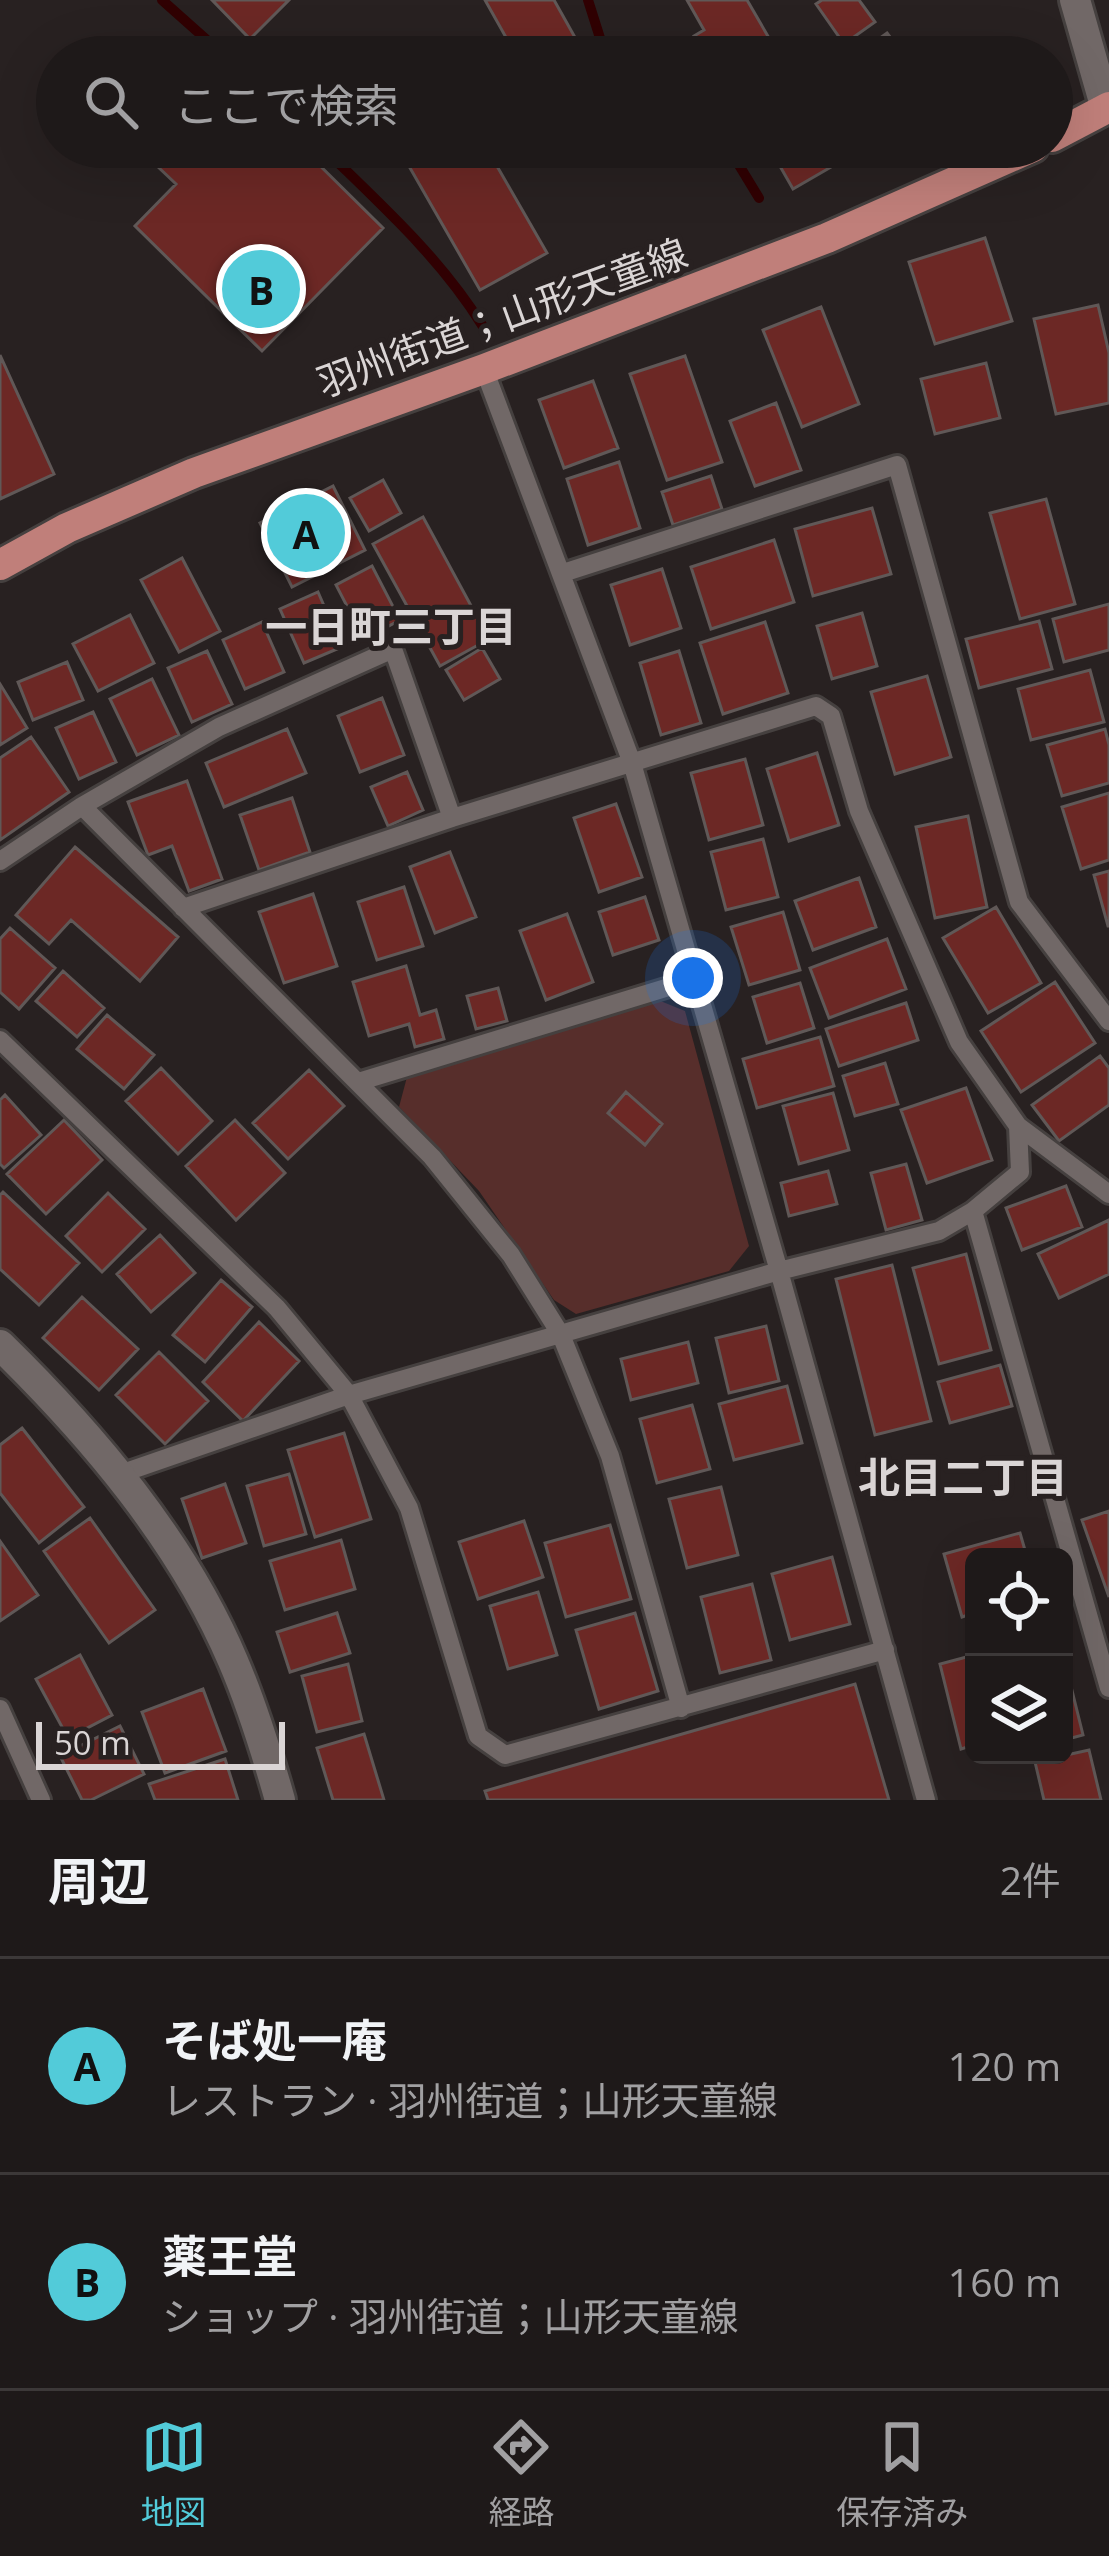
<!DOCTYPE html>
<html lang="ja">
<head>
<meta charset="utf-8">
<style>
	body { margin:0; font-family:"Open Sans","Noto Sans JP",sans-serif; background:#262222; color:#f1f3f6 }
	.controls { position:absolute; right:36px; bottom:36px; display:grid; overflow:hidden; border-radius:18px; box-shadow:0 12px 48px #0002 }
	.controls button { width:108px; height:108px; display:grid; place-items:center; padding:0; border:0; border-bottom:3px solid #3c3838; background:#1e1919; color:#f1f3f6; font:60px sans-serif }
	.scale { position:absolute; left:36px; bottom:30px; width:249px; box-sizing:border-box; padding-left:12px; border:6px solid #dad5d5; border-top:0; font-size:33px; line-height:42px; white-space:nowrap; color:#dad5d5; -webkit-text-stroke:9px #282121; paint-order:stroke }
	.you { position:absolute; left:693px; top:978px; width:42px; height:42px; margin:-30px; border:9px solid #fff; border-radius:50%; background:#1a73e8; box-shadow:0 0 0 18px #1a73e833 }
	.badge { display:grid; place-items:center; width:78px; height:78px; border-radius:50%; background:#52cbd9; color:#111; font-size:39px; font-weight:700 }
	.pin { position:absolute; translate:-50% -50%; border:6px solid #fff; box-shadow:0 3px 12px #0006 }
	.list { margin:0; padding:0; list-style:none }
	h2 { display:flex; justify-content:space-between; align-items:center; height:156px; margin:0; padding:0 48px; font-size:51px }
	h2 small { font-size:39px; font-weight:400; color:#a1a0a2 }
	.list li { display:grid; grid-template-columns:78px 1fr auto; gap:36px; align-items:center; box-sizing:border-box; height:216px; padding:0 48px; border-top:3px solid #3c3838 }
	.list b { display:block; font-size:45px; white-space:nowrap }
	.list p { margin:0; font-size:39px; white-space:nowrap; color:#a1a0a2 }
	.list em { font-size:39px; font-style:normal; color:#a1a0a2 }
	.icon { flex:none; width:66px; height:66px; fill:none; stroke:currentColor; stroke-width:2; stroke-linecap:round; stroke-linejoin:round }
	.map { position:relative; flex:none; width:1109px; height:1800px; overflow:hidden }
	.search { position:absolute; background:#1e1919; box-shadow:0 12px 48px #0002; left:36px; right:36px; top:36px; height:132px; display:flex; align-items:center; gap:30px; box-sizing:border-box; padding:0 42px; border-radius:66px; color:#a1a0a2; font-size:45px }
	.sheet { height:588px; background:#1e1919 }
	nav { display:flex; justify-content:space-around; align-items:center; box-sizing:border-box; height:168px; border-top:3px solid #3c3838; background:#1e1919; font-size:33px; color:#a1a0a2 }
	nav a { display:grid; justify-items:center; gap:6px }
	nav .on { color:#52cbd9 }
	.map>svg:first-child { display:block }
	.green { fill:#572e2b }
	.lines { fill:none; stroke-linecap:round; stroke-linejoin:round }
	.stream { stroke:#300002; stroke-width:10 }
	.building { fill:#6c2825; stroke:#605857; stroke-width:3 }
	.service-casing { stroke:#45403f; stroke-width:24 }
	.tertiary-casing { stroke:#45403f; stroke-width:36 }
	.primary-casing { stroke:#45403f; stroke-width:36 }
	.service { stroke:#716867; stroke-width:18 }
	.tertiary { stroke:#716867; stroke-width:30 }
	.primary { stroke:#c07f7a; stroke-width:30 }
	.labels { text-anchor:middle; stroke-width:10; stroke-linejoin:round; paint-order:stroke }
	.street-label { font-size:39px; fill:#dad5d5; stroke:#282121 }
	.neighbourhood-label { font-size:42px; font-weight:bold; fill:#dad5d5; stroke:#282121 }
</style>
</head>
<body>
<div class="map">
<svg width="1109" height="1800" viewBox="0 0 1109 1800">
	<rect width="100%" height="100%" fill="#282121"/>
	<!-- green -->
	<path class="green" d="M658,1000L685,1011L749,1246L729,1271L576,1314L554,1300L479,1191L399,1107L407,1077Z"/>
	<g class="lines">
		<!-- stream -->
		<path class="stream" d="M162,0L226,57
			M588,0L606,57
			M322,147C380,204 439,256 482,325
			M728,147L759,198"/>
	</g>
	<!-- building -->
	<path class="building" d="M212,0H289L250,39Z
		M485,0H554L586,57H517Z
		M687,0H747L780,57H706L694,36L704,30Z
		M822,0H859L875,22L844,44L816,4Z
		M887,33L905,57H853Z
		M174,147H301L383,228L262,351L135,226L176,184L156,165Z
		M398,147H486L547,253L480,290Z
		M769,147H854L857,152L793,189Z
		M985,238L1012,321L935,344L909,262Z
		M1098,305L1109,353V403L1056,414L1034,319Z
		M821,307L859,404L802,427L763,330Z
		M0,355L54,474L0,499Z
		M685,356L722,462L667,480L630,374Z
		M986,363L1000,418L935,434L921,379Z
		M593,381L618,448L564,468L539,400Z
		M776,403L801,470L755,486L730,421Z
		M619,462L640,528L588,545L567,479Z
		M711,476L722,509L673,525L662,492Z
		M383,480L401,513L369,531L350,498Z
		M333,486L365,550L292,587L260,523Z
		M1046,499L1075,604L1020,619L990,513Z
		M872,508L891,574L813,596L795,529Z
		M423,517L489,639L440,666L373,544Z
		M774,540L794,602L711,629L691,567Z
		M182,558L220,631L179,652L141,580Z
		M372,566L400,620L364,639L336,585Z
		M662,569L681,628L630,645L611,585Z
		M318,592L342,647L304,663L280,609Z
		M1109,604V650L1064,662L1053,619Z
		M862,613L877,666L832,679L817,626Z
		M130,615L154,663L98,691L73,644Z
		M1039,621L1052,669L979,688L966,639Z
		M262,622L284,672L245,689L223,640Z
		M765,622L788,693L723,714L700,643Z
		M482,648L500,679L464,700L446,670Z
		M207,651L232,704L192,722L168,668Z
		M679,651L701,723L661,735L640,663Z
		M67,662L83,700L33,720L18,682Z
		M1090,670L1104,722L1031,740L1018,689Z
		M927,676L951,757L895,774L871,692Z
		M152,679L179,735L137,755L110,699Z
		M0,684L27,728L0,745Z
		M382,698L404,755L360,772L338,716Z
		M93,712L116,762L79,779L56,728Z
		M287,729L306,773L224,807L206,763Z
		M1105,729L1109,745V783L1062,796L1047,745Z
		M31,737L69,792L0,840V758Z
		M817,753L839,825L789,841L767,769Z
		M745,759L763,825L709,840L691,773Z
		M407,772L423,810L388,826L371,787Z
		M187,781L222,879L189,891L172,846L148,855L128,802Z
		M1109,793V860L1081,869L1062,807Z
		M292,798L310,852L259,870L240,815Z
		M616,804L642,877L599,892L574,818Z
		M968,816L987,907L935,918L916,827Z
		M763,839L778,897L726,910L711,852Z
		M75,847L178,937L140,981L71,920L49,944L16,915Z
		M450,852L476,917L435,933L410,867Z
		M1109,871V926H1108L1094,875Z
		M859,878L876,927L813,950L795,901Z
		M404,887L423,946L377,960L358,902Z
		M313,894L337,966L284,983L259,912Z
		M645,897L659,940L613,955L599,912Z
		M996,907L1041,983L988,1013L943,938Z
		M783,912L800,970L749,985L731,927Z
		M567,914L593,982L546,1000L520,931Z
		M10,928L55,968L19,1009L0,992V939Z
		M887,939L906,989L829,1018L810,968Z
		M406,966L420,1015L436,1010L444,1039L415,1047L409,1024L369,1036L353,982Z
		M63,971L104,1008L77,1037L36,1001Z
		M1055,982L1095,1043L1021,1092L981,1031Z
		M800,983L814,1028L767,1043L753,997Z
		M498,988L507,1021L476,1029L467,996Z
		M906,1003L918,1040L839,1066L826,1029Z
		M107,1015L154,1055L124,1089L77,1049Z
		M820,1037L834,1086L757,1108L743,1059Z
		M1100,1056L1109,1068V1105L1059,1141L1032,1105Z
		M885,1063L898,1104L855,1116L843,1076Z
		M161,1068L212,1121L178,1154L126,1101Z
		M309,1070L344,1106L288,1159L253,1123Z
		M966,1088L992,1160L927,1183L901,1110Z
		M626,1092L662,1124L645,1145L608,1113Z
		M833,1093L849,1150L799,1164L783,1106Z
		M5,1095L41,1135L4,1168L0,1164V1100Z
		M64,1120L102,1160L46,1214L7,1174Z
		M235,1120L285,1173L236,1220L186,1166Z
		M906,1164L922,1220L886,1230L871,1173Z
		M828,1171L837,1204L789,1216L781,1183Z
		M1066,1186L1082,1227L1022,1250L1006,1208Z
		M3,1192L79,1263L39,1305L0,1269V1195Z
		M108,1193L145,1229L102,1272L66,1236Z
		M1109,1220V1274L1059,1298L1038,1254Z
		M160,1235L195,1273L151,1312L117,1274Z
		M966,1254L991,1350L939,1364L913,1268Z
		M892,1265L931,1421L875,1435L836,1279Z
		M221,1280L252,1307L205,1362L173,1335Z
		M82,1297L138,1349L99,1390L43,1338Z
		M259,1322L299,1361L243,1421L203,1382Z
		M766,1326L779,1381L729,1393L716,1338Z
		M688,1342L698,1383L631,1400L621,1359Z
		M159,1352L208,1401L165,1444L116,1395Z
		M1000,1365L1012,1406L950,1423L938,1382Z
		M787,1386L802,1443L734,1460L719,1404Z
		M692,1405L710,1469L657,1483L640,1419Z
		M22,1428L84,1507L39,1543L0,1493V1445Z
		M344,1433L371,1519L315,1537L288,1450Z
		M289,1474L306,1534L264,1546L247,1486Z
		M225,1484L246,1543L202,1558L182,1499Z
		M721,1487L738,1555L687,1568L669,1499Z
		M1109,1511V1597L1082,1520Z
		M90,1518L155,1610L109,1643L44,1551Z
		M524,1521L543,1577L478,1599L459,1542Z
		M610,1525L631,1599L566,1617L545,1543Z
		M1020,1533L1027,1557H974V1613L962,1617L944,1554Z
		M341,1540L355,1589L285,1610L270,1561Z
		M0,1541L38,1595L0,1621Z
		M832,1557L850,1624L790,1640L772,1574Z
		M752,1584L771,1660L720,1673L701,1597Z
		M538,1592L557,1655L508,1669L490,1606Z
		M337,1613L350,1653L290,1672L277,1632Z
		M635,1613L658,1691L599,1709L576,1630Z
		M80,1655L112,1715L68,1738L36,1679Z
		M974,1655V1745L961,1749L940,1664Z
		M1064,1658L1083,1735L1064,1740Z
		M348,1664L362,1721L317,1732L302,1676Z
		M855,1684L889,1800H488L485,1791Z
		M203,1689L226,1751L165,1773L142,1712Z
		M120,1726L144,1774L91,1800H82L60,1756Z
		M364,1734L384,1800H333L317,1748Z
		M1089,1750L1101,1800H1044L1035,1762Z
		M225,1759L238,1800H155L149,1784Z"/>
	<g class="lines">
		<!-- service casing -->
		<g class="service-casing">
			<path id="service" d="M484,369L632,763L779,1271L926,1800
				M563,573L897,465L1019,902L1109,1021
				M82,806L432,1157L511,1255L561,1335L610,1456L681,1708
				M0,861L82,806L219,727L393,649L452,818
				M183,908L452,818L816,706L831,716L859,811L959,1042L1018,1126L1109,1194
				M0,1040L277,1308L349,1395L409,1508L478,1736L505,1755L885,1650
				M358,1082L695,979
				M973,1211L1109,1688
				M120,1474L349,1395L779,1271L939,1231L973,1211L1020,1172L1018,1126
				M0,1709L41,1800"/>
		</g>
		<!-- tertiary casing -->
		<g class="tertiary-casing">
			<path id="tertiary" d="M1075,0L1106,109
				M0,1345C92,1435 182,1541 233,1661C252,1705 267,1754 280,1800"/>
		</g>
		<!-- primary casing -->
		<g class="primary-casing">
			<path id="primary" d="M1052,137L1109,107
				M0,565L67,528L194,473L484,369L827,238L1033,147"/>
		</g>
		<!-- service -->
		<use href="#service" class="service"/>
		<!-- tertiary -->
		<use href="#tertiary" class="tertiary"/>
		<!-- primary -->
		<use href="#primary" class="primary"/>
	</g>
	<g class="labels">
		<!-- street labels -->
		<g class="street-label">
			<text transform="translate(502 318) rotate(-20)" y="14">羽州街道；山形天童線</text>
		</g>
		<!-- neighbourhood labels -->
		<g class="neighbourhood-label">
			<text x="391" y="642">一日町三丁目</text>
			<text x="963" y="1493">北目二丁目</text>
		</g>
	</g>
</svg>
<div class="controls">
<button><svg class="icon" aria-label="locate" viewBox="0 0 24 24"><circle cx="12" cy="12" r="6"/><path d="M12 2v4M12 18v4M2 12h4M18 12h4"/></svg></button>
<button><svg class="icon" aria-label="layers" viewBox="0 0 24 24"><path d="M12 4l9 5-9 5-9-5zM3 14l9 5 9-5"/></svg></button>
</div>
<div class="scale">50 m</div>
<div class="you"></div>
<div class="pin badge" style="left:306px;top:533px">A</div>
<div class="pin badge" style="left:261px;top:289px">B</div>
<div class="search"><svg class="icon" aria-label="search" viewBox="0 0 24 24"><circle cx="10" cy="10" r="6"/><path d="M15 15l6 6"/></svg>ここで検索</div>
</div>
<section class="sheet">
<h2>周辺<small>2件</small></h2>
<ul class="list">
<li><span class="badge">A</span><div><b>そば処一庵</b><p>レストラン · 羽州街道；山形天童線</p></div><em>120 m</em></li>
<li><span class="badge">B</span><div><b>薬王堂</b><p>ショップ · 羽州街道；山形天童線</p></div><em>160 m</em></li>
</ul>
</section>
<nav>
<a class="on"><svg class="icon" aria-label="map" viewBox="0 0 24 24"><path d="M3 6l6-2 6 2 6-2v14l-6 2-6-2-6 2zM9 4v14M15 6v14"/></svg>地図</a>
<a><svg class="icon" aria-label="directions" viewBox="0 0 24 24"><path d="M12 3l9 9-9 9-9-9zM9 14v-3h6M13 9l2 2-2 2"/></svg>経路</a>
<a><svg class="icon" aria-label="saved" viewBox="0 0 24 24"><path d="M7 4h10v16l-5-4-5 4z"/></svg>保存済み</a>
</nav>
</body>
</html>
